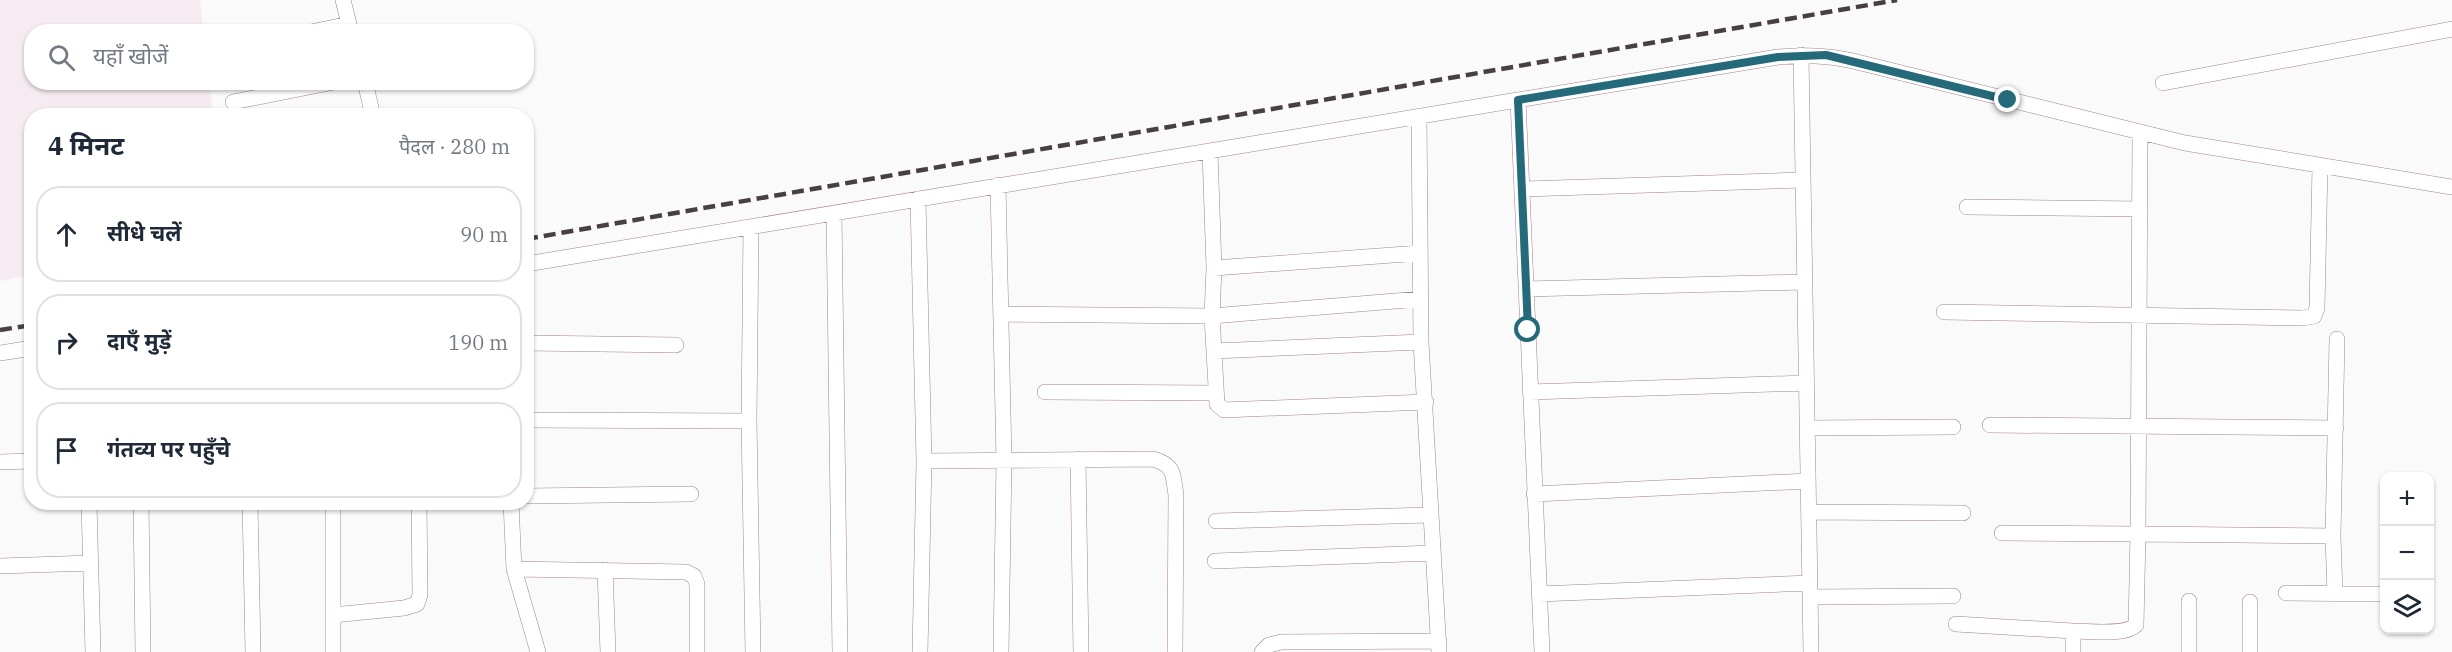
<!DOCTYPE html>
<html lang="hi">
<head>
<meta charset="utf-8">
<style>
	body { margin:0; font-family:"IBM Plex Serif","Noto Sans Devanagari",serif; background:#f6f6f7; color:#1f2937 }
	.controls { position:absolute; right:18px; bottom:18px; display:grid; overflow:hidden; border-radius:12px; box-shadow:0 2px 4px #0004 }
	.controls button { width:54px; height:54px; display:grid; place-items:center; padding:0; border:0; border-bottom:2px solid #e0e1e3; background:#fff; color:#1f2937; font:30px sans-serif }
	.stop { position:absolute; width:18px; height:18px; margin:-14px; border:4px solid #256a7a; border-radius:50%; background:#fff }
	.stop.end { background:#256a7a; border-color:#fff; box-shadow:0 2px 6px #0008 }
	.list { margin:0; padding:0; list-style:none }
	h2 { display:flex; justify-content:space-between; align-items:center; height:78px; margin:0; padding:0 24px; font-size:26px }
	h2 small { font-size:20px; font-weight:400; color:#747a83 }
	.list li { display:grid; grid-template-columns:39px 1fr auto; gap:18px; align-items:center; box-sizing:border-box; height:96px; margin:0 12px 12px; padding:0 12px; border:2px solid #e0e1e3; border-radius:24px }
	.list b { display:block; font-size:22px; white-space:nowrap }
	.list em { font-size:20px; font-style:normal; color:#747a83 }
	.icon { flex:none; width:33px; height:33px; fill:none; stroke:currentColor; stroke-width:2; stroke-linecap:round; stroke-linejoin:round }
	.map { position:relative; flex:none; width:2452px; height:652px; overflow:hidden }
	.search { position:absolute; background:#fff; box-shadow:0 2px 4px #0004; left:24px; top:24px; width:510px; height:66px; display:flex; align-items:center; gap:15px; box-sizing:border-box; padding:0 21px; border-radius:24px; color:#747a83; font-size:22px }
	.panel { position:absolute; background:#fff; box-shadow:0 2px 4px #0004; left:24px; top:108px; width:510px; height:402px; border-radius:24px }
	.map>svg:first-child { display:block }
	.built { fill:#f6ebf0 }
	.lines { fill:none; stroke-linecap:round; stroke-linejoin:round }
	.minor-casing { stroke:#a38090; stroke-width:16 }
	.minor { stroke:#fff; stroke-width:15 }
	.rail { stroke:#483f43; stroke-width:4.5; stroke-dasharray:12 6; stroke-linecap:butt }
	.route { stroke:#256a7a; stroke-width:8 }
</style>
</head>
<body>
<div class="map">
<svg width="2452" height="652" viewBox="0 0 2452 652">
	<rect width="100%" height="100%" fill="#fafafa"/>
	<!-- built -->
	<path class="built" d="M0,0H200L203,31L32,32V82L209,83L213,115L32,116L31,275L0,281Z"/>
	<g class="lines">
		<!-- minor casing -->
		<g class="minor-casing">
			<path id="minor" d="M343,0L351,32
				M311,32L349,24
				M1801,55L1811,652
				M365,82L373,116
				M2163,83L2452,29
				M1518,100L1542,652
				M233,102L334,82
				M1419,117L1421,342L1439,652
				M2140,133L2138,534L2333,536
				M1210,151L1214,268L1212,316L1217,404L1224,410L1426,402
				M998,185L1004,460L1001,652
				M1522,189L1802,180
				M918,199L924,461L920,652
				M1967,207L2140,209
				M834,214L840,652
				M751,227L749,421L753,652
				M526,264L1778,57C1805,55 1827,55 1853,61L2185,143L2452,187
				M1214,268L1420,253
				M1526,289L1804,282
				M1944,312L2303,318L2314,316L2317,308L2320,166
				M1001,314L1212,316L1420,299
				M526,343L676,345
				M1214,351L1421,342
				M0,353L32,348
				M1045,392L1215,393
				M1530,392L1806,383
				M526,420L749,421
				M1990,425L2336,428
				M1807,428L1953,427
				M1078,459L1081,652
				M924,461L1153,459C1175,465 1173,475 1176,495L1175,652
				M0,462L32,461
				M1534,494L1808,481
				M526,496L691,494
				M89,502L93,652
				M141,502L143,652
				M250,502L253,652
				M333,502V652
				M511,502L514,569L538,652
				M1809,512L1963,513
				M1216,521L1430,515
				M2002,533L2138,534L2136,625C2125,636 2090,631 2073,631V652
				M1215,561L1433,553
				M0,566L91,563
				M514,569L686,572L694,576L697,584V652
				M605,570L608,652
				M2286,593L2384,594
				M1539,594L1810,583
				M2335,594L2333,536L2337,339
				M1810,597L1953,596
				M2189,601V652
				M2250,602V652
				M333,615L404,608L417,604L420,595L419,502
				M1956,624L2073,631
				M1262,652L1269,645L1281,642L1439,641"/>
		</g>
		<!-- minor -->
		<use href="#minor" class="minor"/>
		<!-- rail -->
		<path class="rail" d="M526,239L1897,0
			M0,330L32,325"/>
	</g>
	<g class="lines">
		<!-- route -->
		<path class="route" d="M1528,330L1518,100L1778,57L1826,55L2008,100"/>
	</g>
</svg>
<div class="controls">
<button>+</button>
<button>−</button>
<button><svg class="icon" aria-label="layers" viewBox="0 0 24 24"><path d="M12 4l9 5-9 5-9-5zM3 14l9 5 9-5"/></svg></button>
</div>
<div class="stop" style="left:1528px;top:330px"></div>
<div class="stop end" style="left:2008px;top:100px"></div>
<div class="search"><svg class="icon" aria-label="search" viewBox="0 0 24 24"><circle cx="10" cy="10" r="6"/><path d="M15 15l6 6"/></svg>यहाँ खोजें</div>
<section class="panel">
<h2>4 मिनट<small>पैदल · 280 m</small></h2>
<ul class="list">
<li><svg class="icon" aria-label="ahead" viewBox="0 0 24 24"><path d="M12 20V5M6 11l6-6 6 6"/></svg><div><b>सीधे चलें</b></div><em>90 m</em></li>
<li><svg class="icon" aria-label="right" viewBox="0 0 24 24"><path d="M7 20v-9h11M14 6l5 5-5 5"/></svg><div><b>दाएँ मुड़ें</b></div><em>190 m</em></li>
<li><svg class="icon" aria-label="arrive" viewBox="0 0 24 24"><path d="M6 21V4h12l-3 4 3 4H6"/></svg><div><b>गंतव्य पर पहुँचे</b></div></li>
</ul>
</section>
</div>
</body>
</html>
